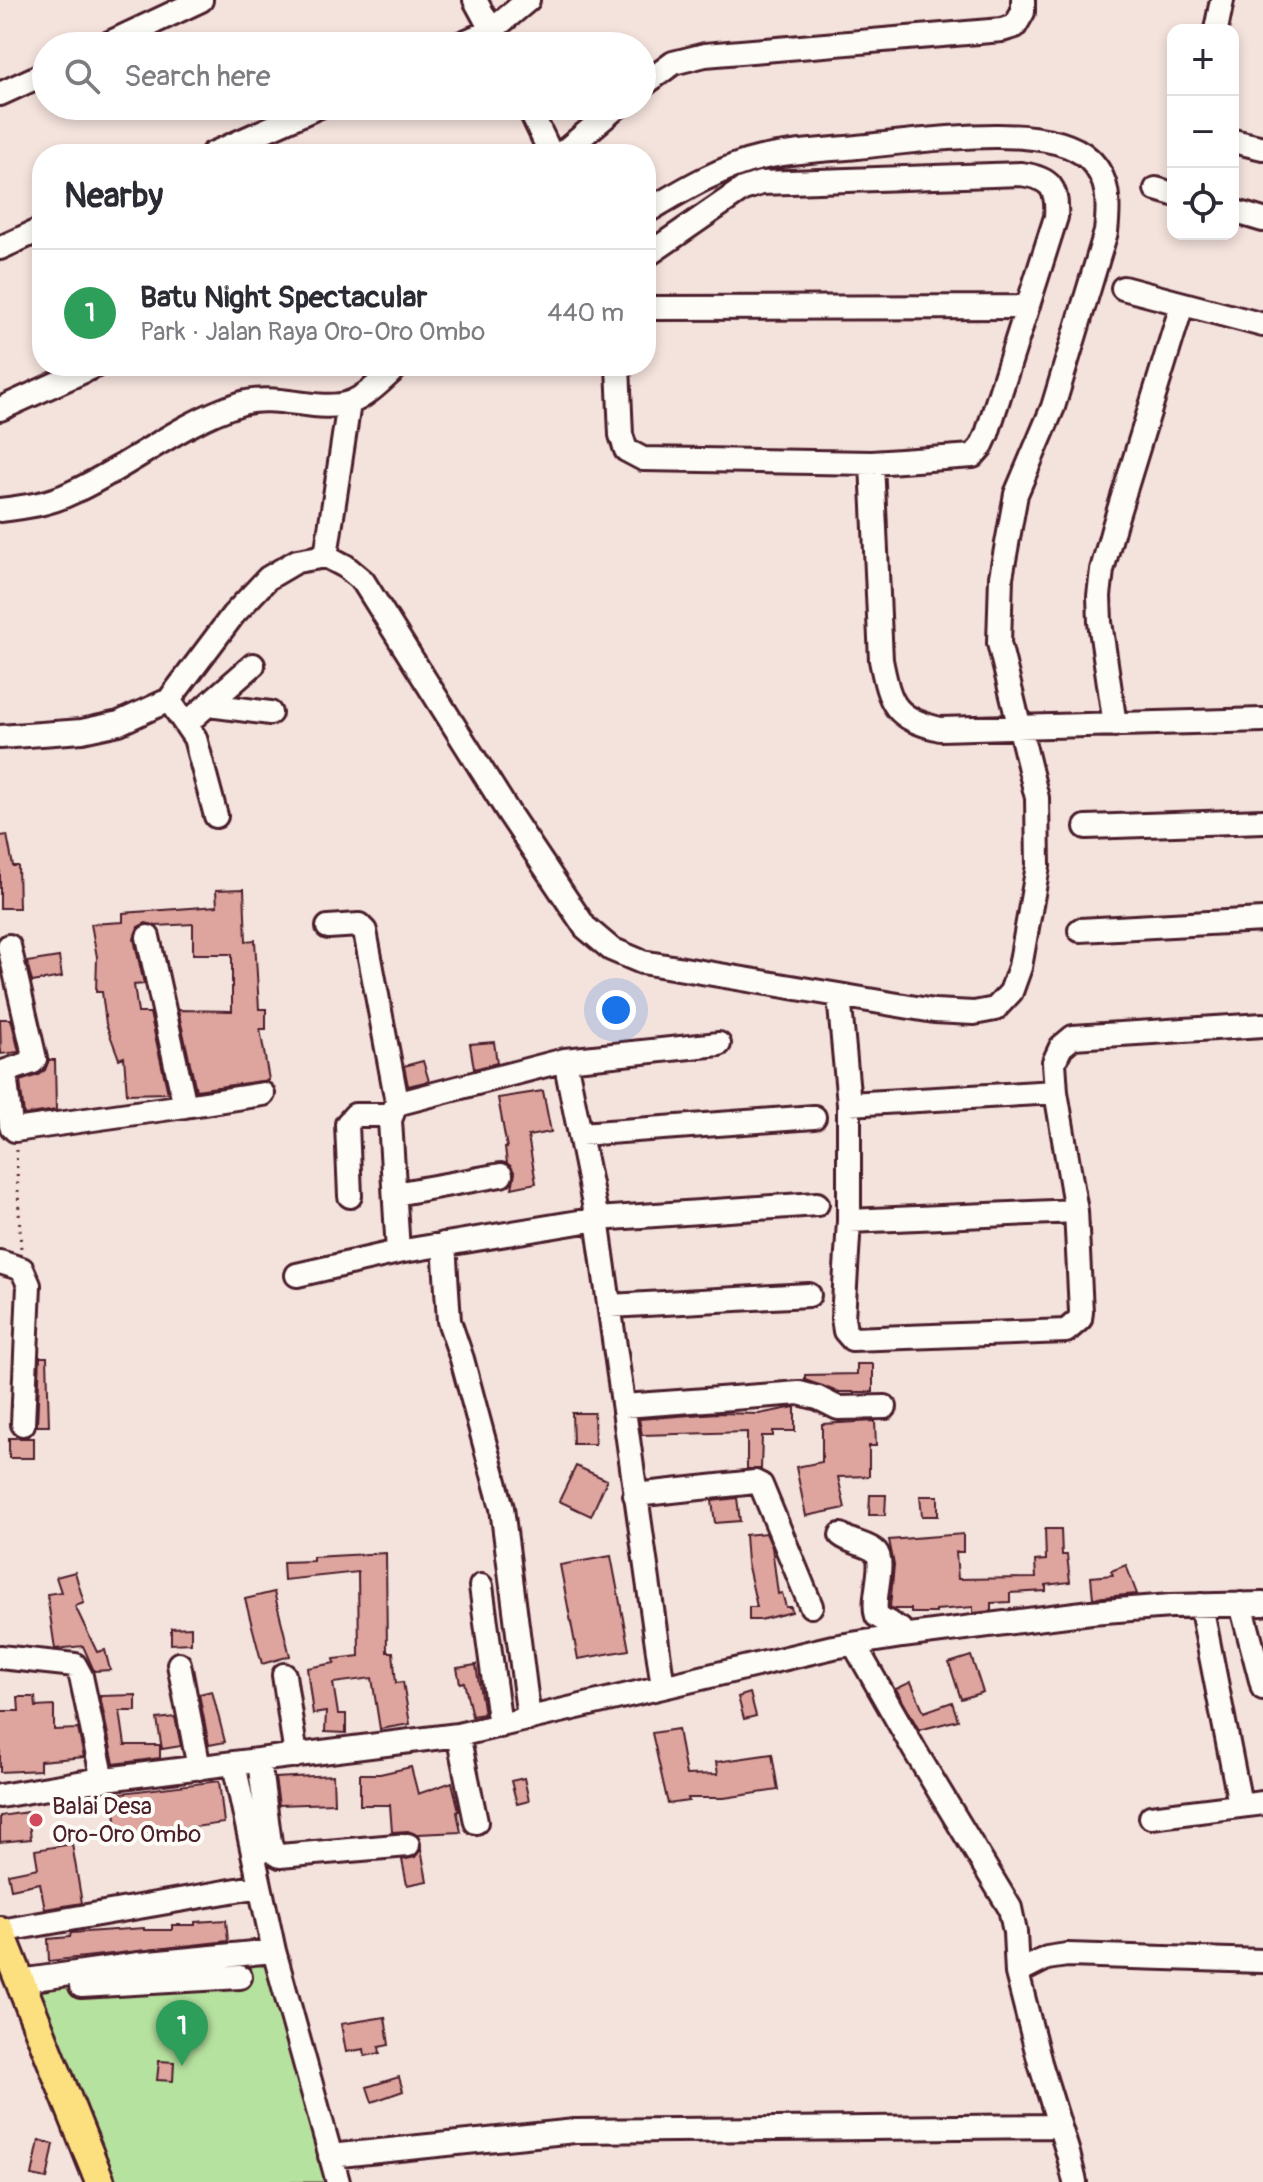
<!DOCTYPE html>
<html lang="en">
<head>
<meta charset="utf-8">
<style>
	body { margin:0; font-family:Pangolin,sans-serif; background:#f2f2f3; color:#2b2b33 }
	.controls { position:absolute; right:24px; top:24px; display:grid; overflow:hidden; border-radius:16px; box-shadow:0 4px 12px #0003 }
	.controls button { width:72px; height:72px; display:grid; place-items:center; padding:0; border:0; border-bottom:2px solid #e1e1e2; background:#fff; color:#2b2b33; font:40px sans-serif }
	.you { position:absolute; left:616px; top:1010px; width:28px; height:28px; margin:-20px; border:6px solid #fff; border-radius:50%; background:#1a73e8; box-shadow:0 0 0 12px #1a73e833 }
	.badge { display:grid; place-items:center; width:52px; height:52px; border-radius:50%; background:#b45309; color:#fff; font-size:26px; font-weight:700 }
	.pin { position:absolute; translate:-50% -66px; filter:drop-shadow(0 2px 4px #0008) }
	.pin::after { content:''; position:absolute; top:42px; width:28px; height:24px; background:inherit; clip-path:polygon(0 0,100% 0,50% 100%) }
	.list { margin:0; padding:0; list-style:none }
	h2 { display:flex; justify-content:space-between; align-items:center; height:104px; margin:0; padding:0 32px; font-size:34px }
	h2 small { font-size:26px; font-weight:400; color:#7c7c81 }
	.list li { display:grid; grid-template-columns:52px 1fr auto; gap:24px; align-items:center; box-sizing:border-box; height:128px; padding:0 32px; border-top:2px solid #e1e1e2 }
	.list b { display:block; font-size:30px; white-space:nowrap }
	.list p { margin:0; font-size:26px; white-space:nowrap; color:#7c7c81 }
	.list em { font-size:26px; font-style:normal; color:#7c7c81 }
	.icon { flex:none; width:44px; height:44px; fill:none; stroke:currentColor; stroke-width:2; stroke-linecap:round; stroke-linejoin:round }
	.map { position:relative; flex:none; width:1263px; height:2182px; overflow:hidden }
	.search { position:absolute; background:#fff; box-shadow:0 4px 12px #0003; left:32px; top:32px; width:624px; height:88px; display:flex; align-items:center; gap:20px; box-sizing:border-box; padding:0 28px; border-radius:44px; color:#7c7c81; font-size:30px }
	.panel { position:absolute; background:#fff; box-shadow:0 4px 12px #0003; left:32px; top:144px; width:624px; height:232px; border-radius:32px }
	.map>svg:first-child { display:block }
	.green { fill:#b6e29f; stroke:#808065; stroke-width:2 }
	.building { fill:#dea49e; stroke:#4a1f2b; stroke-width:2 }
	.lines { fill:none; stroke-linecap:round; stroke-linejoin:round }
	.minor-casing { stroke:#4a1f2b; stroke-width:28 }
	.major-casing { stroke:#4a1f2b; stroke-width:34 }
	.path { stroke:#4a1f2b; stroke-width:3; stroke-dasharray:2 6; stroke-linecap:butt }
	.minor { stroke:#fdfcf7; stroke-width:22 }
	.major { stroke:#fce080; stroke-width:28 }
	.poi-dot { fill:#d1495b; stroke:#fdfcf7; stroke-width:3 }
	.labels { text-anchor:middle; stroke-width:8; stroke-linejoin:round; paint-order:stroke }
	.poi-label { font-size:24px; fill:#4a1f2b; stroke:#fdfcf7; text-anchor:start }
</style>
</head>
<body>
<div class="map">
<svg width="1263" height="2182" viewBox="0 0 1263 2182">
	<rect width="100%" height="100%" fill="#f4e2dc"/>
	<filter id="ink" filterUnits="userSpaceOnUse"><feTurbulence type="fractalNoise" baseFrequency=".0125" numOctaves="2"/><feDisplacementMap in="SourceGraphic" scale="16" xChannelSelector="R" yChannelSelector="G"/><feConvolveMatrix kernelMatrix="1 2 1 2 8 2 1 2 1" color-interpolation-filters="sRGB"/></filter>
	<g filter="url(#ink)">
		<!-- green -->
		<path class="green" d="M266,1961L327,2182H115L39,1986Z"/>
		<!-- building -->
		<path class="building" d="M7,835L13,866H18L19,908H0V836Z
			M244,889L246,941L255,940L259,1009H266V1029H260L269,1080L196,1090L178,1010L232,1011V954H193V924L156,926L146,923L138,927L134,939L144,984L134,985L138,1013H150L168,1093L127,1094L124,1057L119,1059L106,1024L102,992H96L97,957L91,924L123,922V913L217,906L216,890Z
			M59,957L62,977L32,982L27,962Z
			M0,1019H11L19,1052L1,1054Z
			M494,1042L497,1063L474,1069L470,1044Z
			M49,1060H55L56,1110L24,1115L20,1081L38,1075L45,1070Z
			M423,1061L429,1081L408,1086L404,1066Z
			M543,1091L551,1132L528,1136L536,1183L512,1188L515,1173L507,1163L505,1148H507L498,1098Z
			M40,1357H47L49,1426H37Z
			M857,1364H873V1392H838L805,1380V1375L857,1374Z
			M795,1407V1431H773V1436H762L761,1469H747V1432L642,1435L639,1419L717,1413L759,1414Z
			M572,1413H594L595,1444H573Z
			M875,1421L876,1446H869V1476L838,1477L845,1508L806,1516L796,1467L822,1462V1424Z
			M9,1438H34V1458H9Z
			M576,1466L607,1480L591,1516L559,1501Z
			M870,1495H886L885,1515H869Z
			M920,1496H938V1516H922Z
			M737,1498L740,1521L715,1523L712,1501Z
			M1045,1529H1061L1062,1555H1067L1070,1582L1046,1585V1591L1010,1593V1602L991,1603V1611L973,1613V1607L936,1610V1613H911V1609H894L890,1607L894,1565L889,1540L963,1534V1552H956L958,1579L1036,1578L1035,1561L1046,1560Z
			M766,1533L772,1547L778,1594L782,1593L786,1607H791L792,1612L760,1620H749V1607H757L747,1562L745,1535Z
			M386,1553L387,1652H393L396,1683L403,1682L410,1724L380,1729L372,1678L333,1683L338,1714H346V1733L325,1732L326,1712L313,1714L307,1668L335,1663L334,1659L359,1656L358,1572L284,1580L283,1562L313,1561V1557Z
			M611,1556L629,1650L578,1659L560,1565Z
			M1126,1565L1137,1594L1093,1598L1091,1577L1113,1575L1111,1571Z
			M75,1572L84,1603L75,1606L97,1652L105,1650L110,1670L94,1671L83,1646L55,1649L47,1594L61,1592L56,1577Z
			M274,1592L290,1656L262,1664L245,1599Z
			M191,1627V1643L171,1644V1628Z
			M971,1656L983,1692L961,1699L949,1663Z
			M476,1665L484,1714L472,1716L464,1682L460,1683L457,1668Z
			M911,1682L924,1712L952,1702L958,1720L919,1730L896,1689Z
			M212,1691L225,1742L209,1745L199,1694Z
			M750,1693L756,1716L744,1719L738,1697Z
			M136,1695V1711H120L125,1745H160V1758L114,1764L100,1696Z
			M18,1697H35L36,1707L54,1706V1730L78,1729L84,1757L40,1761V1770L0,1772V1711H19Z
			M175,1717L181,1746L162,1749L157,1719Z
			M678,1729L686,1775L718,1774L716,1762L772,1754L778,1790L724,1798H688L689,1801L668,1804L652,1733Z
			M411,1767L418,1794L452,1782L459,1811L457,1812L461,1832L418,1834V1836L408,1831L392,1832L390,1805H360V1774H380Z
			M333,1775L334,1803L279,1805L275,1778Z
			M524,1778L529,1801L517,1804L511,1781Z
			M219,1781L224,1823L179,1829L180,1836L161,1838L160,1831L118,1836L113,1794Z
			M28,1812L31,1839L0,1842V1816Z
			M72,1844L82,1903L45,1909L40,1883L11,1889L8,1874L38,1868L35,1850Z
			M421,1849L427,1881L407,1885L402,1860L415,1857Z
			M226,1920L228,1941L49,1961L48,1939L70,1937L71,1933L144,1928V1930H172V1925H195V1922Z
			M385,2017L389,2045L379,2047L380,2053L365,2056L364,2049L346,2052L341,2024Z
			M159,2061L174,2062L173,2081L157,2080Z
			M399,2077L403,2091L372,2102L367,2087Z
			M39,2140L54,2144L47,2179L32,2176Z"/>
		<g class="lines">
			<!-- minor casing -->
			<g class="minor-casing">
				<path id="minor" d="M475,0L500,46
					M1216,30L1222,0
					M103,46L201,0
					M455,46L492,30L528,0
					M642,86L673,63L705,55L1002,30L1015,26L1023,12V0
					M0,94L46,73
					M528,106L551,154
					M1233,141L1263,148
					M212,154L320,106
					M561,154L618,106
					M1156,189L1173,194
					M1233,211L1263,220
					M0,248L42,229
					M1123,288L1263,325
					M646,308L1027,307
					M618,366L621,435L626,450L643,459L872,463L973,456L981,447L987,434L1056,217C1058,187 1050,178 1021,174L761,183L743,189L646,256
					M0,409L95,366
					M872,463L881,660C890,705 894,718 940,729L1263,720
					M0,510C25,507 49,504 71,493C129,467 179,423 239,404C274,392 318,413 349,403C368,396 384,378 398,366
					M326,556L349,403
					M169,700L195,738L216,816
					M209,705L270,713
					M187,723L253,665
					M1115,725L1100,622L1099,596L1102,570L1114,526L1182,305
					M0,737L82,731L119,723L169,700L233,615L268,578L297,561L326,556L345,566L363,581L510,815L585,927L611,949L642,962L934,1011L974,1013L995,1009L1011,992L1020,967L1038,866L1037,798L999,643L1001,577L1016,494L1053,407L1106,232C1109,205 1110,179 1089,159C1048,119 912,142 857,147C826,150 792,151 761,158C720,167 681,191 646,212
					M1086,827L1263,821
					M328,927L359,925L365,931L397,1102L400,1103L565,1060
					M1080,930L1263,920
					M839,995L849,1104V1221L843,1318L845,1331L852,1339L1066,1331L1080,1319L1081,1312L1076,1211L1056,1092L1054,1062L1061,1047L1073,1037L1263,1025
					M5,1072L11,1126L15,1130L185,1106L148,937
					M0,1073L33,1062L35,1059L9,946
					M849,1104L1056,1092
					M185,1106L263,1094
					M581,1134L814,1117
					M395,1194L501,1175
					M350,1196L347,1124L355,1115H390
					M849,1221L1076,1211
					M444,1244L449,1321L462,1359L502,1508L529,1719
					M398,1252L597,1219L817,1204
					M0,1262L22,1269L29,1285L23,1424
					M297,1275L398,1252L390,1120L397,1102
					M610,1306L809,1295
					M624,1406L799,1393L818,1398L838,1408L885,1407
					M635,1495L755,1482L761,1485L811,1606
					M841,1535C851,1543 868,1544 876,1552C886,1563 871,1599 877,1616L900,1629L902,1636
					M481,1586L500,1726
					M1241,1604L1263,1688
					M1201,1605L1240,1804
					M854,1644L915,1751L1010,1908L1015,1932L1017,1973L1040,2063L1068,2153L1075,2182
					M0,1657L75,1665L81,1676L103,1780
					M179,1664L199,1768
					M284,1675L296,1756
					M663,1687L597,1219L565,1060L719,1044
					M458,1735L476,1822
					M259,1761L270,1843L273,1852L280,1856L408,1845
					M234,1764L274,1951
					M0,1796L90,1781L458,1735L833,1647L902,1636L1091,1612L1171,1606L1263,1604
					M1151,1817L1263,1803
					M0,1931L260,1886
					M1017,1973L1047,1958L1067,1955L1263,1961
					M20,1981L139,1964L274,1951L338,2182
					M81,1986L240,1977
					M330,2156L575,2131L1059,2126"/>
			</g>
			<!-- major casing -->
			<g class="major-casing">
				<path id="major" d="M0,1931L100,2182"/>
			</g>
			<!-- path -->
			<path class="path" d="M16,1150L21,1250"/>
			<!-- minor -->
			<use href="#minor" class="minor"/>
			<!-- major -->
			<use href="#major" class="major"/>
		</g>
	</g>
	<!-- markers -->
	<circle class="poi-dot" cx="36" cy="1820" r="8"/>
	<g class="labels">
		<!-- poi labels -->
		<g class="poi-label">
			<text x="52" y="1814">Balai Desa<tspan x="52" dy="28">Oro-Oro Ombo</tspan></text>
		</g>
	</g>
</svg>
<div class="controls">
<button>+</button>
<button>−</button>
<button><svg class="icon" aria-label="locate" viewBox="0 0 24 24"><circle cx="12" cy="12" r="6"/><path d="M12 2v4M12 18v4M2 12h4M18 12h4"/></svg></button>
</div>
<div class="you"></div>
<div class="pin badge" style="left:182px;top:2066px;background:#2e9e5b">1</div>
<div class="search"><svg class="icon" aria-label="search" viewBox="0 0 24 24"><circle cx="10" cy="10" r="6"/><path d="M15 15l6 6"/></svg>Search here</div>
<section class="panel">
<h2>Nearby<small></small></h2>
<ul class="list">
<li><span class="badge" style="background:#2e9e5b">1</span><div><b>Batu Night Spectacular</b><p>Park · Jalan Raya Oro-Oro Ombo</p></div><em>440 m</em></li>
</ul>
</section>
</div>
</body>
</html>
